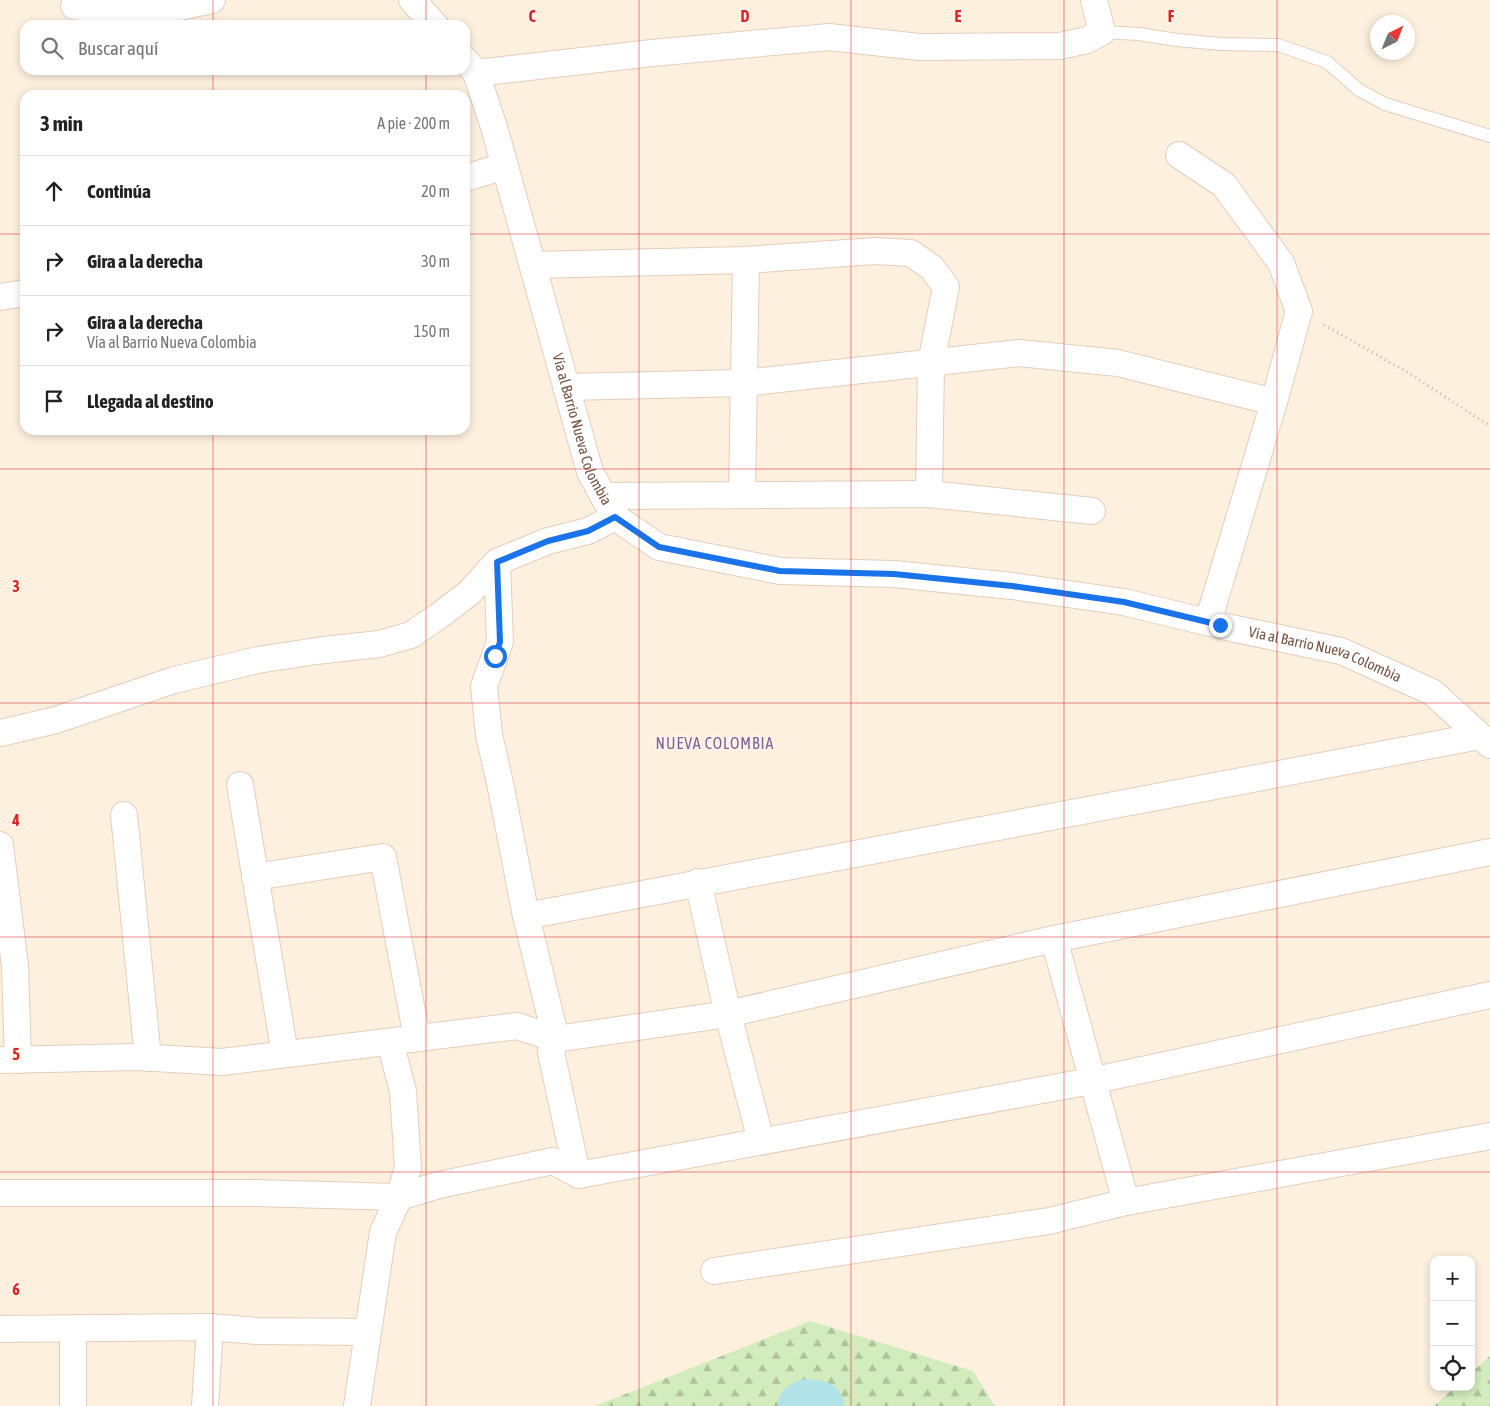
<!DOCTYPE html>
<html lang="es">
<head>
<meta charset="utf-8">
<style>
	body { margin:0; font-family:"Asap Condensed",sans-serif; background:#f2f2f2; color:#222 }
	.controls { position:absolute; right:15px; bottom:15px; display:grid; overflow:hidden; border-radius:10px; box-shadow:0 2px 8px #0003 }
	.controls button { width:45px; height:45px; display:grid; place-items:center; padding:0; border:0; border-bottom:1px solid #e0e0e0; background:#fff; color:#222; font:25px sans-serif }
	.compass { position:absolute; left:1370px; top:15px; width:45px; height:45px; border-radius:50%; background:#fff; box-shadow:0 2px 8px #0003; rotate:43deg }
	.stop { position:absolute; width:15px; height:15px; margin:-11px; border:4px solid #1a73e8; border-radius:50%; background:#fff }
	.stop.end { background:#1a73e8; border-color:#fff; box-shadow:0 1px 5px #0008 }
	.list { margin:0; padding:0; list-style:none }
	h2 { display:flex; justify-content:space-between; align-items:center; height:65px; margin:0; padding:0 20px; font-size:21px }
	h2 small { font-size:16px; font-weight:400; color:#767676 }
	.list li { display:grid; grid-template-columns:32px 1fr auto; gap:15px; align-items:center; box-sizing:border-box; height:70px; padding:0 20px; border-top:1px solid #e0e0e0 }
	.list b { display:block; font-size:19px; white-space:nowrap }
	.list p { margin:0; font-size:16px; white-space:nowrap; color:#767676 }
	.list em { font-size:16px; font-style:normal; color:#767676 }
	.icon { flex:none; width:28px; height:28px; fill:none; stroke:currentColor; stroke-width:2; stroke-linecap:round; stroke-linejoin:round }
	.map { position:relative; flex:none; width:1490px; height:1406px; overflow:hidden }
	.search { position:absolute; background:#fff; box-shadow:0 2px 8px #0003; left:20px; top:20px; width:450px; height:55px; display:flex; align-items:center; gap:12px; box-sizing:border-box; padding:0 18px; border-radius:15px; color:#767676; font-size:19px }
	.panel { position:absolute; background:#fff; box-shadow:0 2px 8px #0003; left:20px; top:90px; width:450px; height:345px; border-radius:15px }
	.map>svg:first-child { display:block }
	.forest { fill:url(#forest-firs) }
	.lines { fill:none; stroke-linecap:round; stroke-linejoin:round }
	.river { stroke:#b2e3e8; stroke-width:50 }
	.service-casing { stroke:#e4cdbd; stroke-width:14 }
	.minor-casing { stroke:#e4cdbd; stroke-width:28 }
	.path { stroke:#daae98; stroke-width:3; stroke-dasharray:1 4; stroke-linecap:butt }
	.service { stroke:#fff; stroke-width:12 }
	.minor { stroke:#fff; stroke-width:26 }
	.route { stroke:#1a73e8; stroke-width:6 }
	.grid { fill:none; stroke:#d62828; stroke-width:1; stroke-opacity:0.55 }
	.labels { text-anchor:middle; stroke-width:4; stroke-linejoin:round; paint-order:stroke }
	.street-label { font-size:15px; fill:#765445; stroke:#fff4e7 }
	.neighbourhood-label { font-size:16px; letter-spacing:1px; fill:#84609a; stroke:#fff4e7 }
	.grid-label { font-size:16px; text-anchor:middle; font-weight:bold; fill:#d62828; stroke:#fff4e7; stroke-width:4; stroke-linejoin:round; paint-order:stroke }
</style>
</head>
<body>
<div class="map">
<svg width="1490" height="1406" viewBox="0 0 1490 1406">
	<defs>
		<pattern id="forest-firs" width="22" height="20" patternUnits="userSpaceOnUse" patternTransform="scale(1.25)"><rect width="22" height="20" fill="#d2ecbd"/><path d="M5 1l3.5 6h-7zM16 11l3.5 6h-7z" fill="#afc29b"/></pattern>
	</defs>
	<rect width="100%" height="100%" fill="#fef0df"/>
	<!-- forest -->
	<path class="forest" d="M810,1321L973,1371L995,1406H595Z
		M1490,1356V1406H1434L1455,1387H1471V1373Z"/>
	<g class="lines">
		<!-- river -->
		<path class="river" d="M803,1406L807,1404L819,1406"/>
		<!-- service casing -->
		<g class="service-casing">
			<path id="service" d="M1102,32L1139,34L1177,40L1221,44L1278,45L1327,62L1359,90L1385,104L1490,136"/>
		</g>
		<!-- minor casing -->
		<g class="minor-casing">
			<g id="minor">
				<path d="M412,0L435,25"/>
				<path d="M74,6L121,12H156L212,0"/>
				<path id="s1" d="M465,60L476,73L494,127L590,472L615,517L659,547L780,571L894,574L1012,586L1124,602L1231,628L1341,651L1432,692L1490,745"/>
				<path d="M476,73L652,53L829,37L919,47L1060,46L1087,40L1102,32L1094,0"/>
				<path d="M1179,155L1224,185L1281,263L1299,311L1274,402L1208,622"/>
				<path d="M465,178L505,166"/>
				<path d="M533,265L746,260L875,251L911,253L932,268L946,287L931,363L929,494"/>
				<path d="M0,297L25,293"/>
				<path d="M566,387L744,383L1019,353L1118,363L1274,402"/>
				<path d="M742,495L746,260"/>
				<path d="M603,496L929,494L1092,511"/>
				<path d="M0,733L56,720L174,680L258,660L316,651L379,644L411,635L440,615L469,593L497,562"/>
				<path d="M240,785L285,1054"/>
				<path d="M124,815L148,1058"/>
				<path d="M0,845L15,966L18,1060"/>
				<path d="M255,877L383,857L417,1038"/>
				<path d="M698,882L728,1014L761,1141"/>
				<path d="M526,916L1480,736"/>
				<path d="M1054,939L1126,1202"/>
				<path d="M0,1060L138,1057L222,1062L517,1026L556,1039L728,1014L1054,939L1490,852"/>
				<path d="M577,1174L551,1052L556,1039L526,916L500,783L489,735L484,686L500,642L497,562L548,541L588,531L615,517"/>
				<path d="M0,1193H252L399,1197L439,1185L553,1161L579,1175L1091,1081L1490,995"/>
				<path d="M714,1271L1049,1221L1126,1202L1490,1136"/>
				<path d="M0,1329L210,1327L257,1331L367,1332"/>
				<path d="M73,1329V1406"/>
				<path d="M205,1406L210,1327"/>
				<path d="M357,1406L383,1232L399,1197L408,1168L403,1091L390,1042"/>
			</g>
		</g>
		<!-- path -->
		<path class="path" d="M1324,325L1407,372L1490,426"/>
		<!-- service -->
		<use href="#service" class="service"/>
		<!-- minor -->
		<use href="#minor" class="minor"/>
	</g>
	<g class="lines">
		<!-- route -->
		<path class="route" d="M495,656L500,642L497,562L548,541L588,531L615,517L659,547L780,571L894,574L1012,586L1124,602L1220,625"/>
	</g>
	<!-- grid -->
	<path class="grid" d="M213,0V25M426,0V25M639,0V1406M851,0V1406M1064,0V1406M1277,0V1406M213,70V95M426,70V95M0,234H25M465,234H1490M213,430V1406M426,430V1406M0,469H1490M0,703H1490M0,937H1490M0,1172H1490"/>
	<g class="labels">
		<!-- street labels -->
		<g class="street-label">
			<text dy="5" stroke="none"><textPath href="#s1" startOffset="389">Vía al Barrio Nueva Colombia</textPath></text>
			<text dy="5" stroke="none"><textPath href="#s1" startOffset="1214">Vía al Barrio Nueva Colombia</textPath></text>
		</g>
		<!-- neighbourhood labels -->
		<g class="neighbourhood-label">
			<text x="715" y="749">NUEVA COLOMBIA</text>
		</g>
	</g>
	<g class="grid-label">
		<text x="532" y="22">C</text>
		<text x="745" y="22">D</text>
		<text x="958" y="22">E</text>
		<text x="1171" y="22">F</text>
		<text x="16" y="592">3</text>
		<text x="16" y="826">4</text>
		<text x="16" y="1060">5</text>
		<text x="16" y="1295">6</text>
	</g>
</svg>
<div class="controls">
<button>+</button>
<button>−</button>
<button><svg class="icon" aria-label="locate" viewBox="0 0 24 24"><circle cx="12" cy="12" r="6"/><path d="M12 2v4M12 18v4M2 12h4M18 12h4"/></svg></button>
</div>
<svg class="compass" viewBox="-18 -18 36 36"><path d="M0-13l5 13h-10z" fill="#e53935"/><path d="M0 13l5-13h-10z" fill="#767676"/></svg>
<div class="stop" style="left:495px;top:656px"></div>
<div class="stop end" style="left:1220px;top:625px"></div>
<div class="search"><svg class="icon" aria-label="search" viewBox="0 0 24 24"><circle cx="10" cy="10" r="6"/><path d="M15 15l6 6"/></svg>Buscar aquí</div>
<section class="panel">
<h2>3 min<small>A pie · 200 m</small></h2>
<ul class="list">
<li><svg class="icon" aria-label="ahead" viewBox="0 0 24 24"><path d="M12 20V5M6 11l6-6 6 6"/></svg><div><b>Continúa</b></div><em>20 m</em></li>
<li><svg class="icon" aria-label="right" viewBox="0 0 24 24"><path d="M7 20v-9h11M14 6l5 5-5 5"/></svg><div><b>Gira a la derecha</b></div><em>30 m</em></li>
<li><svg class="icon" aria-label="right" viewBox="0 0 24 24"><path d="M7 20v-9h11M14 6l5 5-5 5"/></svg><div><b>Gira a la derecha</b><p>Vía al Barrio Nueva Colombia</p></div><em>150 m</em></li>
<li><svg class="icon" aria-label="arrive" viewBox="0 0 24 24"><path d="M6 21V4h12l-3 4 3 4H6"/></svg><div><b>Llegada al destino</b></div></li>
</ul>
</section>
</div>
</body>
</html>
